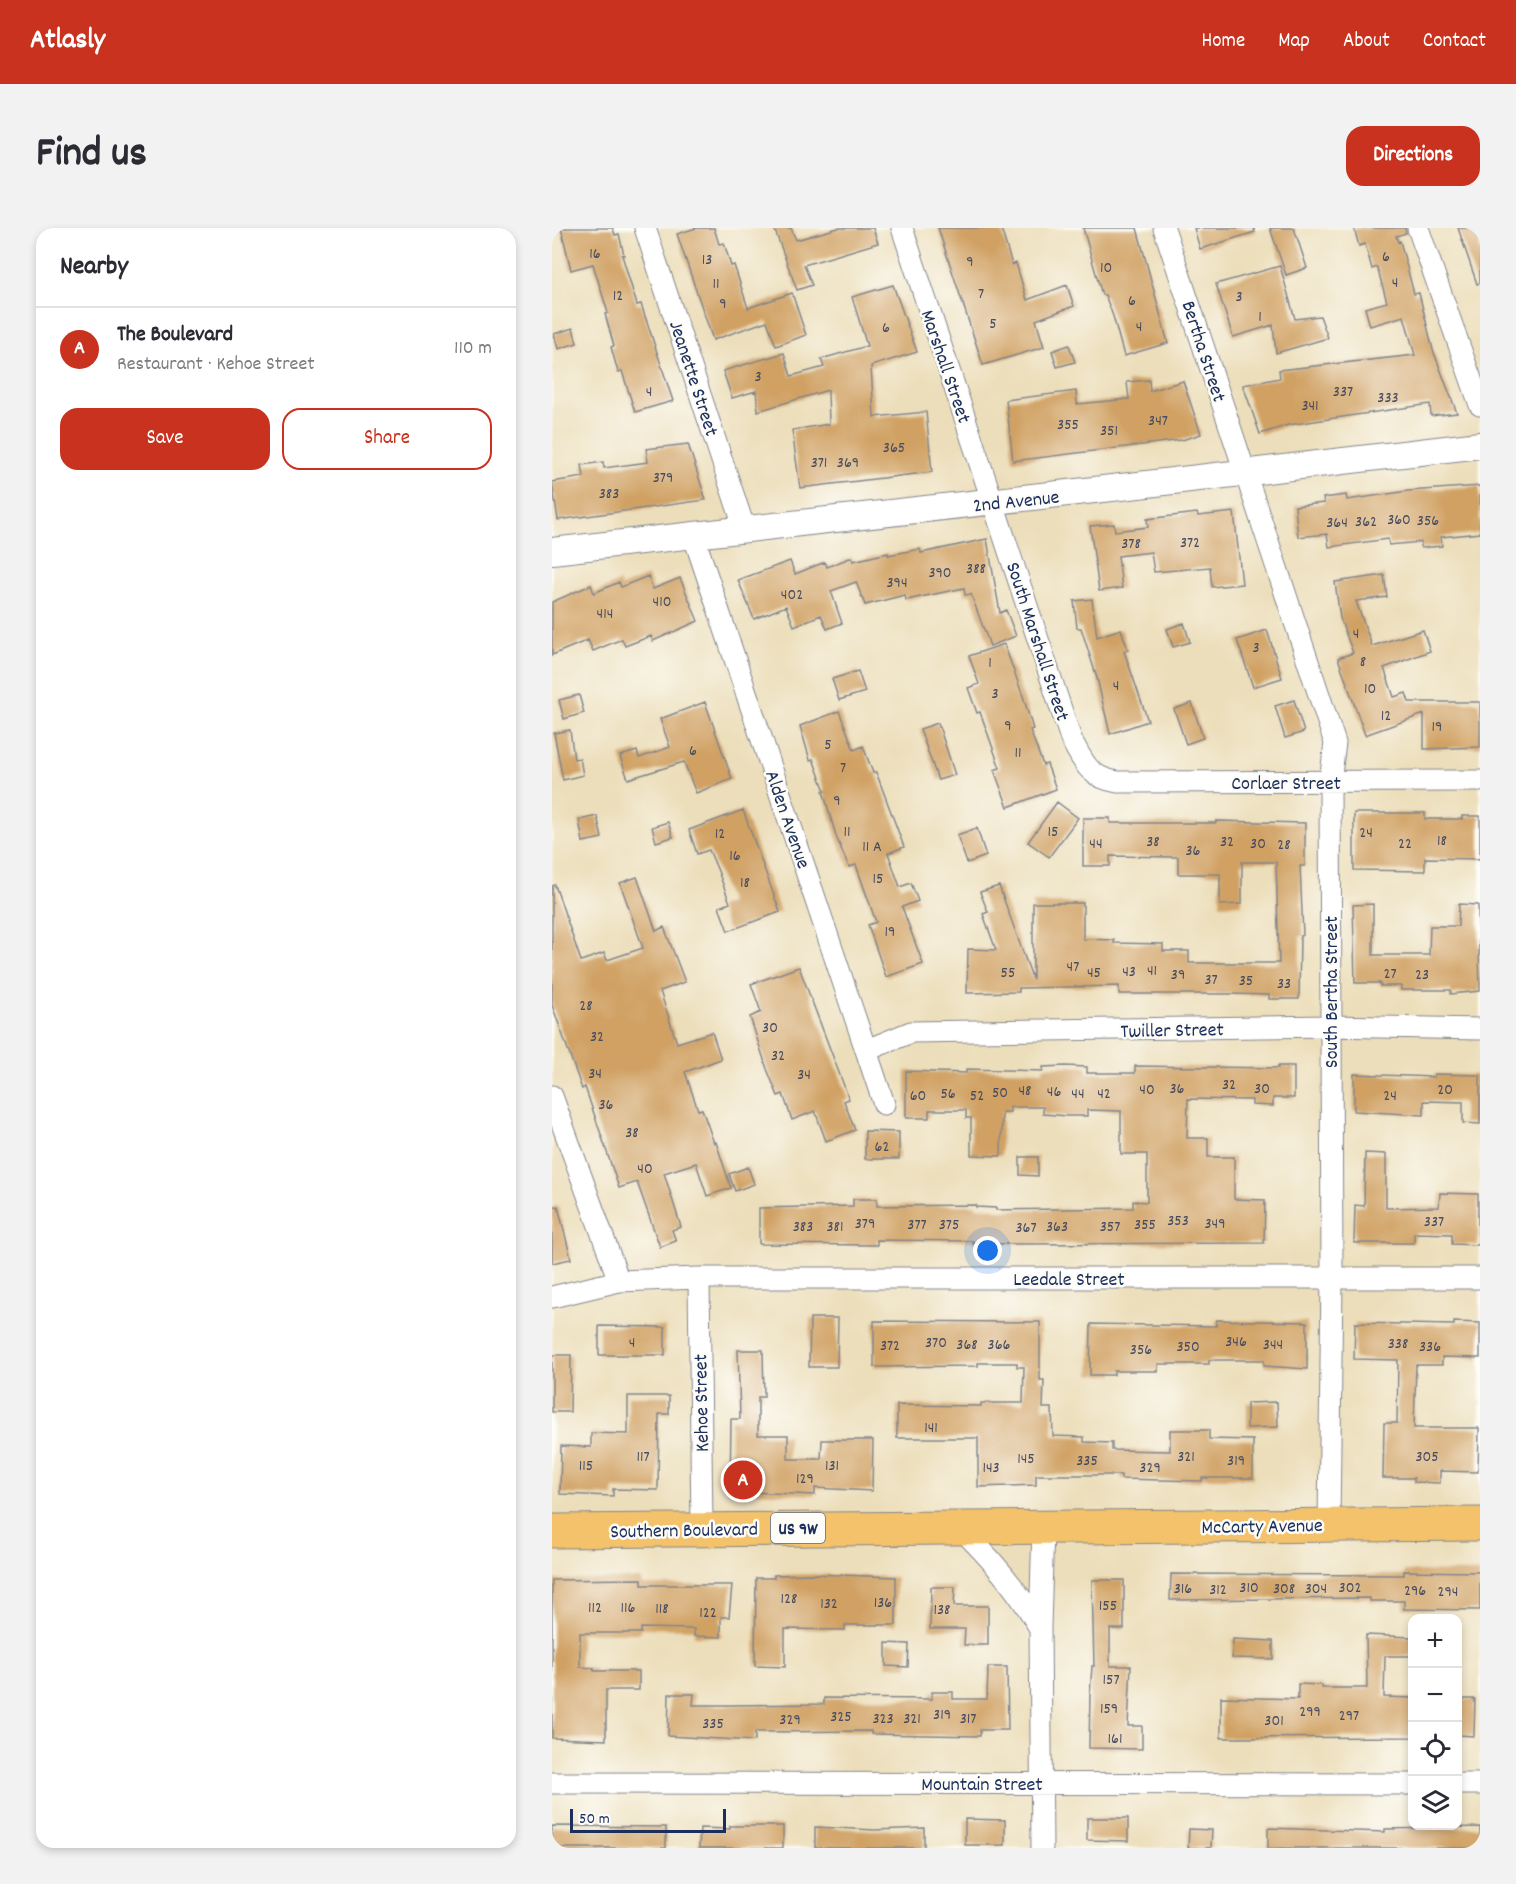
<!DOCTYPE html>
<html lang="en">
<head>
<meta charset="utf-8">
<style>
	body { margin:0; font-family:Dekko,sans-serif; background:#f2f2f3; color:#2b2b33 }
	.controls { position:absolute; right:18px; bottom:18px; display:grid; overflow:hidden; border-radius:12px; box-shadow:0 3px 9px #0003 }
	.controls button { width:54px; height:54px; display:grid; place-items:center; padding:0; border:0; border-bottom:2px solid #e1e1e2; background:#fff; color:#2b2b33; font:30px sans-serif }
	.scale { position:absolute; left:18px; bottom:15px; width:156px; box-sizing:border-box; padding-left:6px; border:3px solid #1b2f5e; border-top:0; font-size:16px; line-height:21px; white-space:nowrap; color:#1b2f5e; -webkit-text-stroke:4px #fdfcf7; paint-order:stroke }
	.you { position:absolute; left:436px; top:1023px; width:21px; height:21px; margin:-15px; border:4px solid #fff; border-radius:50%; background:#1a73e8; box-shadow:0 0 0 9px #1a73e833 }
	.badge { display:grid; place-items:center; width:39px; height:39px; border-radius:50%; background:#c8321e; color:#fff; font-size:20px; font-weight:700 }
	.pin { position:absolute; translate:-50% -50%; border:3px solid #fff; box-shadow:0 2px 6px #0006 }
	.list { margin:0; padding:0; list-style:none }
	h2 { display:flex; justify-content:space-between; align-items:center; height:78px; margin:0; padding:0 24px; font-size:26px }
	h2 small { font-size:20px; font-weight:400; color:#7c7c81 }
	.list li { display:grid; grid-template-columns:39px 1fr auto; gap:18px; align-items:center; box-sizing:border-box; height:84px; padding:0 24px; border-top:2px solid #e1e1e2 }
	.list b { display:block; font-size:22px; white-space:nowrap }
	.list p { margin:0; font-size:20px; white-space:nowrap; color:#7c7c81 }
	.list em { font-size:20px; font-style:normal; color:#7c7c81 }
	.actions { display:flex; gap:12px; padding:18px 24px }
	.actions a { flex:1; padding:14px 0; border:2px solid #c8321e; border-radius:18px; text-align:center; font-size:21px; color:#c8321e }
	.actions .main { background:#c8321e; color:#fff }
	.icon { flex:none; width:33px; height:33px; fill:none; stroke:currentColor; stroke-width:2; stroke-linecap:round; stroke-linejoin:round }
	.map { position:relative; flex:none; width:928px; height:1620px; overflow:hidden; border-radius:18px }
	header { display:flex; align-items:center; gap:36px; box-sizing:border-box; height:84px; padding:0 30px; background:#c8321e; color:#fff }
	header strong { font-size:28px }
	nav { display:flex; gap:33px; margin-inline-start:auto; font-size:21px }
	.intro { display:flex; align-items:center; justify-content:space-between; box-sizing:border-box; height:144px; padding:0 36px }
	h1 { margin:0; font-size:42px }
	.button { padding:15px 27px; border-radius:18px; background:#c8321e; color:#fff; font-size:21px; font-weight:700 }
	main { display:flex; gap:36px; padding:0 36px }
	aside { flex:1; background:#fff; border-radius:18px; box-shadow:0 3px 9px #0003 }
	.map>svg:first-child { display:block }
	.building { fill:#d0a163 }
	.lines { fill:none; stroke-linecap:round; stroke-linejoin:round }
	.minor-casing { stroke:#84868c; stroke-width:23 }
	.tertiary-casing { stroke:#84868c; stroke-width:28 }
	.primary-casing { stroke:#84868c; stroke-width:35 }
	.minor { stroke:#fff; stroke-width:21 }
	.tertiary { stroke:#fff; stroke-width:26 }
	.primary { stroke:#f3c26a; stroke-width:33 }
	.labels { text-anchor:middle; stroke-width:5; stroke-linejoin:round; paint-order:stroke }
	.number-label { font-size:16px; fill:#484c5f }
	.shield { fill:#fdfcf7; stroke:#5f6c8c; stroke-width:1.5 }
	.shield-label { font-size:18px; font-weight:bold; fill:#1b2f5e }
	.street-label { font-size:20px; fill:#1b2f5e; stroke:#fdfcf7 }
</style>
</head>
<body>
<header>
<strong>Atlasly</strong>
<nav><a>Home</a><a>Map</a><a>About</a><a>Contact</a></nav>
</header>
<div class="intro"><h1>Find us</h1><a class="button">Directions</a></div>
<main>
<aside>
<h2>Nearby<small></small></h2>
<ul class="list">
<li><span class="badge">A</span><div><b>The Boulevard</b><p>Restaurant · Kehoe Street</p></div><em>110 m</em></li>
</ul>
<div class="actions"><a class="main">Save</a><a>Share</a></div>
</aside>
<div class="map">
<svg width="928" height="1620" viewBox="0 0 928 1620">
	<rect width="100%" height="100%" fill="#fdfcf7"/>
	<filter id="ink" filterUnits="userSpaceOnUse"><feTurbulence type="fractalNoise" baseFrequency=".0167" numOctaves="2"/><feDisplacementMap in="SourceGraphic" scale="12" xChannelSelector="R" yChannelSelector="G"/><feConvolveMatrix kernelMatrix="1 2 1 2 8 2 1 2 1" color-interpolation-filters="sRGB"/></filter>
	<filter id="wash" filterUnits="userSpaceOnUse"><feTurbulence type="fractalNoise" baseFrequency=".008" numOctaves="4" result="noise"/><feDisplacementMap in="SourceGraphic" scale="24" xChannelSelector="R" yChannelSelector="G"/><feGaussianBlur stdDeviation="1.35" result="paint"/><feColorMatrix in="noise" values="0 0 0 0 0 0 0 0 0 0 0 0 0 0 0 0 0 1.4 0 .05"/><feComposite in="paint" operator="in"/></filter>
	<g filter="url(#wash)">
		<rect width="100%" height="100%" fill="#ecdeba"/>
		<g id="blocks">
			<!-- building -->
			<path class="building" d="M9,0H61L63,7L67,6L72,27H70L85,77L89,76L121,173L83,184L70,143L66,144L59,119L62,118L53,86L56,85L41,36L19,42Z
				M144,0H162L167,16L172,15L179,38L182,37L196,80L240,65L254,107L224,118L215,93L161,112L125,6Z
				M222,0H239L244,12L286,0H321L326,15L252,37L260,57L245,62Z
				M386,0H449L460,37L464,35L475,72L515,57L522,78L484,92L492,119L431,137Z
				M531,0H585L616,115L572,128L561,88L553,67H550Z
				M642,0H702L703,4L648,21Z
				M718,0H742L755,40L734,47Z
				M802,0H853L854,5L844,8L846,14L848,13L862,66L867,65L881,122L905,185L879,188L878,176L736,197L708,206L691,157L728,150L727,142L863,127L852,88L818,98L813,80L835,74L825,39L820,41L813,16L807,18Z
				M906,0H928V55L925,56Z
				M728,38L743,91L768,88L776,110L724,125L721,97L681,109L664,56Z
				M341,57L365,124L319,138L322,189L374,184L380,244L248,260L240,202L277,196L276,162L206,183L204,163L180,170L171,143L232,125L239,148L272,139L269,131L315,118L300,69Z
				M21,100L25,115L6,121L2,106Z
				M517,117L523,134L505,139L500,123Z
				M597,152L598,163L631,153L649,206L630,212L461,233L454,172L524,163L525,176L577,171L575,154Z
				M136,216L154,272L6,292L0,254L32,249L30,237L51,234L52,240L96,234L94,221Z
				M928,258V305L889,309L890,318L869,320V314L837,317L836,311L777,319L775,306L746,309L743,278L772,275L771,270L794,267L795,272L856,263Z
				M682,284L690,356L660,359L658,339L602,344L599,324L566,328L570,360L547,363L538,298L562,296L563,303L596,299L595,291L645,285L646,288Z
				M435,311L448,385L454,382L464,408L438,418L419,366L413,367L412,360L354,372L353,367L313,377L304,354L279,363L290,395L275,401L269,387L242,398L234,378L202,391L186,352L238,333L243,346L273,334L275,339L300,329L301,333L336,325V327L368,321L369,325Z
				M832,347L835,369L804,373L820,418L871,402L878,423L832,440L842,469L854,465L857,474H928V519L872,521V486L813,507L786,430L801,425L788,390L783,354Z
				M96,348L101,361L128,350L146,393L101,413L99,408L73,418L70,411L41,423L36,412L0,427V374L39,357L42,365L67,354L69,359Z
				M540,371L545,409L569,401L576,422L572,423L596,493L558,506L545,450L529,400H525L522,373Z
				M632,395L638,414L621,419L615,401Z
				M715,402L730,450L701,459L685,412Z
				M452,416L471,468L481,501L478,502L491,537L495,536L504,561L456,579L442,542L448,540L428,484L425,485L416,460L427,456L417,428Z
				M306,443L313,464L287,472L280,451Z
				M27,467L32,485L12,491L7,472Z
				M742,472L752,504L733,510L723,478Z
				M153,474L180,551L144,565L132,534L76,551L68,528L85,523L87,530L118,519L108,491Z
				M640,475L651,510L634,516L622,481Z
				M287,483L302,522L311,518L321,545L324,544L352,619L336,625L348,659L359,655L366,673L350,679L371,736L334,749L316,697L324,694L316,671L304,637L297,639L285,611L271,563H273L261,531L258,532L248,498Z
				M386,495L403,547L386,552L368,501Z
				M18,502L22,531L28,530L31,547L11,552L2,505Z
				M505,574L526,590L497,629L476,614Z
				M191,582L228,684L176,703L167,679L178,675L166,643L157,622L145,626L137,602Z
				M802,585H873V591H910V588H928V631L873,630V643L802,642Z
				M45,588L50,610L31,614L27,592Z
				M531,590H558V595H664V593L753,595V638H748L751,707L748,708L747,771H717V767L679,766H567V758L467,760V764L415,765L416,721L444,722L431,686L436,684L428,664L447,658L481,752V675H531V711L562,712V715L611,716V723H637V735H727L724,634H690V676L668,677V646H626V629L558,628V638H531Z
				M116,594L121,609L104,614L100,599Z
				M425,600L434,628L415,635L405,607Z
				M85,649L104,703L112,699L133,754L108,763L125,815L160,804L169,831L133,844L146,882L150,881L162,915L164,914L179,960L155,968L144,935L112,945L129,999L120,1002L124,1013L108,1019L85,954L67,960L33,859L30,861L0,777V658L3,657L29,733L52,725L55,732L91,720L68,655Z
				M821,676V727H877L878,698H906L907,676L926,677L928,763L899,766V762H849V758H828V755H803L801,677Z
				M247,739L297,871L292,873L303,902L274,913L263,883L240,892L231,866L226,868L215,841L198,789L209,784L199,756Z
				M513,838L535,839V845H583V838L726,840V838H742V870H721V878L700,877V872L636,871L635,910H656V929H682V971L713,972L712,1015L421,1016V1013L325,1012V1017L207,1016V980L301,978V971H325V978L424,977V979L444,980V982L581,980V973L595,974V926H569V883L535,882V888H516L491,886V879H458V884H450L449,928L419,927V890H414V882H377V890H354V843L414,845V841L491,843V839Z
				M802,846L882,849V846L928,847V896L911,895V874L872,873V887L802,883Z
				M313,903L347,904V931H313Z
				M813,925L834,926V980L887,979L888,965L926,966V1017L900,1016V1006L862,1005V1015H802L803,977L812,978Z
				M468,929H486V948L468,947Z
				M196,939L202,956L183,963L177,946Z
				M6,978L19,1031L0,1035V979Z
				M258,1090H286L285,1139H257Z
				M664,1092L755,1094V1141L712,1138V1132H657V1136H606V1143H562V1147H538L539,1096L664,1098Z
				M322,1093L488,1094V1152H492L491,1180H500L501,1208L532,1209V1214L560,1215V1222L618,1223V1202H657V1211L701,1212V1250H650V1253L569,1251V1247H484V1257L426,1259V1210H345V1177L429,1178V1175H471L472,1139H465V1135H426V1138L322,1139Z
				M902,1094L928,1095V1130L890,1129V1137H864L862,1200H927L926,1244L888,1243V1255L862,1254V1250H831L832,1195H845L846,1132L802,1131L803,1095L902,1097Z
				M47,1098L113,1099V1127H47Z
				M186,1122H211L212,1169H206V1207H236V1231H269L270,1212H321L320,1263L263,1260V1267L178,1263L179,1191H188Z
				M0,1127H19L18,1184H0Z
				M76,1168H117V1186H107L106,1262L61,1261V1268L8,1266L9,1218L39,1219V1205L76,1206Z
				M725,1174L726,1199L695,1200V1175Z
				M852,1343L928,1344V1382L852,1381V1373H818V1370L618,1372L619,1346L852,1347Z
				M261,1346L344,1349V1397H293V1402L233,1401V1439L203,1438L204,1350H222V1347Z
				M90,1351V1357H180L177,1389H169V1409L142,1408V1401L89,1400V1405H28V1439L42,1440V1443H87V1462H54V1512L0,1510V1352Z
				M540,1352H572V1401H558V1438H579L576,1498H590V1521L537,1520L538,1467L540,1438H542Z
				M379,1359H403L402,1378H436V1417H412L413,1401H378Z
				M814,1407L859,1409V1428H833L832,1469L861,1470V1509L669,1510V1469L746,1471V1456L770,1457V1460H815Z
				M681,1411L721,1413V1431L680,1430Z
				M334,1415L357,1416L356,1439L334,1438Z
				M436,1439H455L456,1502H428V1508L319,1506V1503L203,1504V1513L116,1508L117,1466H142L141,1477H179L272,1476V1470L380,1471V1464H401V1471H435Z
				M906,1471H923L922,1508L906,1507Z
				M535,1590H576V1613L535,1612Z
				M413,1591L453,1592V1617H413Z
				M0,1598L114,1599V1620H0Z
				M178,1598H231V1620H147L148,1600L178,1601Z
				M263,1599L323,1602L372,1600V1620H263Z
				M928,1599V1620H716V1600L833,1604V1601Z
				M637,1601L660,1602L659,1620H636Z"/>
		</g>
	</g>
	<g filter="url(#ink)">
		<use href="#blocks" fill-opacity="0" stroke="#84868c" stroke-width="1.5"/>
		<g class="lines">
			<!-- minor casing -->
			<g class="minor-casing">
				<path id="minor" d="M93,0L192,299
					M350,0L519,511C532,535 537,550 566,554L928,553
					M612,0L783,515L778,554L780,1050L777,1297
					M866,0L928,177
					M141,306L332,876
					M315,822L359,804L778,798L928,801
					M0,868L67,1053
					M147,1050L150,1300
					M0,1069L67,1053L147,1050H928
					M407,1299C438,1329 466,1361 487,1399
					M0,1555L860,1556
					M906,1556H928
					M490,1620L488,1399L491,1299"/>
			</g>
			<!-- tertiary casing -->
			<g class="tertiary-casing">
				<path id="tertiary" d="M0,323C309,287 619,255 928,217"/>
			</g>
			<!-- primary casing -->
			<g class="primary-casing">
				<path id="primary" d="M0,1303L928,1296"/>
			</g>
			<!-- minor -->
			<use href="#minor" class="minor"/>
			<!-- tertiary -->
			<use href="#tertiary" class="tertiary"/>
			<!-- primary -->
			<use href="#primary" class="primary"/>
		</g>
	</g>
	<g class="labels">
		<!-- number labels -->
		<g class="number-label">
			<text x="43" y="30">16</text>
			<text x="834" y="33">6</text>
			<text x="155" y="36">13</text>
			<text x="418" y="38">9</text>
			<text x="554" y="44">10</text>
			<text x="843" y="59">4</text>
			<text x="164" y="60">11</text>
			<text x="429" y="70">7</text>
			<text x="66" y="72">12</text>
			<text x="687" y="73">3</text>
			<text x="580" y="77">6</text>
			<text x="171" y="80">9</text>
			<text x="708" y="93">1</text>
			<text x="441" y="100">5</text>
			<text x="587" y="103">4</text>
			<text x="334" y="104">6</text>
			<text x="206" y="153">3</text>
			<text x="97" y="168">4</text>
			<text x="791" y="168">337</text>
			<text x="836" y="174">333</text>
			<text x="758" y="182">341</text>
			<text x="606" y="197">347</text>
			<text x="516" y="201">355</text>
			<text x="557" y="207">351</text>
			<text x="342" y="224">365</text>
			<text x="267" y="239">371</text>
			<text x="296" y="239">369</text>
			<text x="111" y="254">379</text>
			<text x="57" y="270">383</text>
			<text x="847" y="296">360</text>
			<text x="876" y="297">356</text>
			<text x="814" y="298">362</text>
			<text x="785" y="299">364</text>
			<text x="638" y="319">372</text>
			<text x="579" y="320">378</text>
			<text x="424" y="345">388</text>
			<text x="388" y="349">390</text>
			<text x="345" y="359">394</text>
			<text x="240" y="371">402</text>
			<text x="110" y="378">410</text>
			<text x="53" y="390">414</text>
			<text x="804" y="410">4</text>
			<text x="704" y="424">3</text>
			<text x="811" y="438">8</text>
			<text x="438" y="439">1</text>
			<text x="564" y="462">4</text>
			<text x="818" y="465">10</text>
			<text x="443" y="470">3</text>
			<text x="834" y="492">12</text>
			<text x="456" y="502">9</text>
			<text x="885" y="503">19</text>
			<text x="276" y="521">5</text>
			<text x="141" y="527">6</text>
			<text x="466" y="529">11</text>
			<text x="291" y="544">7</text>
			<text x="285" y="577">9</text>
			<text x="295" y="608">11</text>
			<text x="501" y="608">15</text>
			<text x="814" y="609">24</text>
			<text x="168" y="610">12</text>
			<text x="890" y="617">18</text>
			<text x="601" y="618">38</text>
			<text x="675" y="618">32</text>
			<text x="544" y="620">44</text>
			<text x="706" y="620">30</text>
			<text x="853" y="620">22</text>
			<text x="732" y="621">28</text>
			<text x="320" y="623">11 A</text>
			<text x="641" y="627">36</text>
			<text x="183" y="632">16</text>
			<text x="326" y="655">15</text>
			<text x="193" y="659">18</text>
			<text x="338" y="708">19</text>
			<text x="521" y="743">47</text>
			<text x="600" y="747">41</text>
			<text x="577" y="748">43</text>
			<text x="456" y="749">55</text>
			<text x="542" y="749">45</text>
			<text x="838" y="750">27</text>
			<text x="626" y="751">39</text>
			<text x="870" y="751">23</text>
			<text x="659" y="756">37</text>
			<text x="694" y="757">35</text>
			<text x="732" y="760">33</text>
			<text x="34" y="782">28</text>
			<text x="218" y="804">30</text>
			<text x="45" y="813">32</text>
			<text x="226" y="832">32</text>
			<text x="43" y="850">34</text>
			<text x="252" y="851">34</text>
			<text x="677" y="861">32</text>
			<text x="625" y="865">36</text>
			<text x="710" y="865">30</text>
			<text x="595" y="866">40</text>
			<text x="893" y="866">20</text>
			<text x="473" y="867">48</text>
			<text x="502" y="868">46</text>
			<text x="448" y="869">50</text>
			<text x="396" y="870">56</text>
			<text x="526" y="870">44</text>
			<text x="552" y="870">42</text>
			<text x="366" y="872">60</text>
			<text x="425" y="872">52</text>
			<text x="838" y="872">24</text>
			<text x="54" y="881">36</text>
			<text x="80" y="909">38</text>
			<text x="330" y="923">62</text>
			<text x="93" y="945">40</text>
			<text x="626" y="997">353</text>
			<text x="882" y="998">337</text>
			<text x="313" y="1000">379</text>
			<text x="663" y="1000">349</text>
			<text x="365" y="1001">377</text>
			<text x="397" y="1001">375</text>
			<text x="593" y="1001">355</text>
			<text x="251" y="1003">383</text>
			<text x="283" y="1003">381</text>
			<text x="505" y="1003">363</text>
			<text x="558" y="1003">357</text>
			<text x="474" y="1004">367</text>
			<text x="684" y="1118">346</text>
			<text x="80" y="1119">4</text>
			<text x="384" y="1119">370</text>
			<text x="846" y="1120">338</text>
			<text x="415" y="1121">368</text>
			<text x="447" y="1121">366</text>
			<text x="721" y="1121">344</text>
			<text x="338" y="1122">372</text>
			<text x="636" y="1123">350</text>
			<text x="878" y="1123">336</text>
			<text x="589" y="1126">356</text>
			<text x="379" y="1204">141</text>
			<text x="91" y="1233">117</text>
			<text x="634" y="1233">321</text>
			<text x="875" y="1233">305</text>
			<text x="474" y="1235">145</text>
			<text x="535" y="1237">335</text>
			<text x="684" y="1237">319</text>
			<text x="34" y="1242">115</text>
			<text x="280" y="1242">131</text>
			<text x="439" y="1244">143</text>
			<text x="598" y="1244">329</text>
			<text x="253" y="1255">129</text>
			<text x="697" y="1364">310</text>
			<text x="798" y="1364">302</text>
			<text x="631" y="1365">316</text>
			<text x="732" y="1365">308</text>
			<text x="764" y="1365">304</text>
			<text x="666" y="1366">312</text>
			<text x="863" y="1367">296</text>
			<text x="896" y="1368">294</text>
			<text x="237" y="1375">128</text>
			<text x="331" y="1379">136</text>
			<text x="277" y="1380">132</text>
			<text x="556" y="1382">155</text>
			<text x="43" y="1384">112</text>
			<text x="76" y="1384">116</text>
			<text x="110" y="1385">118</text>
			<text x="390" y="1386">138</text>
			<text x="156" y="1389">122</text>
			<text x="559" y="1456">157</text>
			<text x="557" y="1485">159</text>
			<text x="758" y="1488">299</text>
			<text x="390" y="1491">319</text>
			<text x="797" y="1492">297</text>
			<text x="289" y="1493">325</text>
			<text x="331" y="1495">323</text>
			<text x="360" y="1495">321</text>
			<text x="416" y="1495">317</text>
			<text x="238" y="1496">329</text>
			<text x="722" y="1497">301</text>
			<text x="161" y="1500">335</text>
			<text x="563" y="1515">161</text>
		</g>
		<!-- shield labels -->
		<rect class="shield" x="219" y="1285" width="54" height="30" rx="4.5"/>
		<g class="shield-label">
			<text x="246" y="1306">US 9W</text>
		</g>
		<!-- street labels -->
		<g class="street-label">
			<text transform="translate(653 123) rotate(72)" y="7">Bertha Street</text>
			<text transform="translate(395 138) rotate(71)" y="7">Marshall Street</text>
			<text transform="translate(143 150) rotate(72)" y="7">Jeanette Street</text>
			<text transform="translate(464 272) rotate(-6)" y="7">2nd Avenue</text>
			<text transform="translate(487 413) rotate(72)" y="7">South Marshall Street</text>
			<text x="734" y="561">Corlaer Street</text>
			<text transform="translate(237 591) rotate(71)" y="7">Alden Avenue</text>
			<text transform="translate(778 764) rotate(-90)" y="7">South Bertha Street</text>
			<text transform="translate(620 801) rotate(-1)" y="7">Twiller Street</text>
			<text x="517" y="1057">Leedale Street</text>
			<text transform="translate(148 1175) rotate(-91)" y="7">Kehoe Street</text>
			<text transform="translate(710 1297) rotate(-1)" y="7">McCarty Avenue</text>
			<text transform="translate(132 1301) rotate(-1)" y="7">Southern Boulevard</text>
			<text x="430" y="1562">Mountain Street</text>
		</g>
	</g>
</svg>
<div class="controls">
<button>+</button>
<button>−</button>
<button><svg class="icon" aria-label="locate" viewBox="0 0 24 24"><circle cx="12" cy="12" r="6"/><path d="M12 2v4M12 18v4M2 12h4M18 12h4"/></svg></button>
<button><svg class="icon" aria-label="layers" viewBox="0 0 24 24"><path d="M12 4l9 5-9 5-9-5zM3 14l9 5 9-5"/></svg></button>
</div>
<div class="scale">50 m</div>
<div class="you"></div>
<div class="pin badge" style="left:191px;top:1252px">A</div>
</div>
</main>
</body>
</html>
